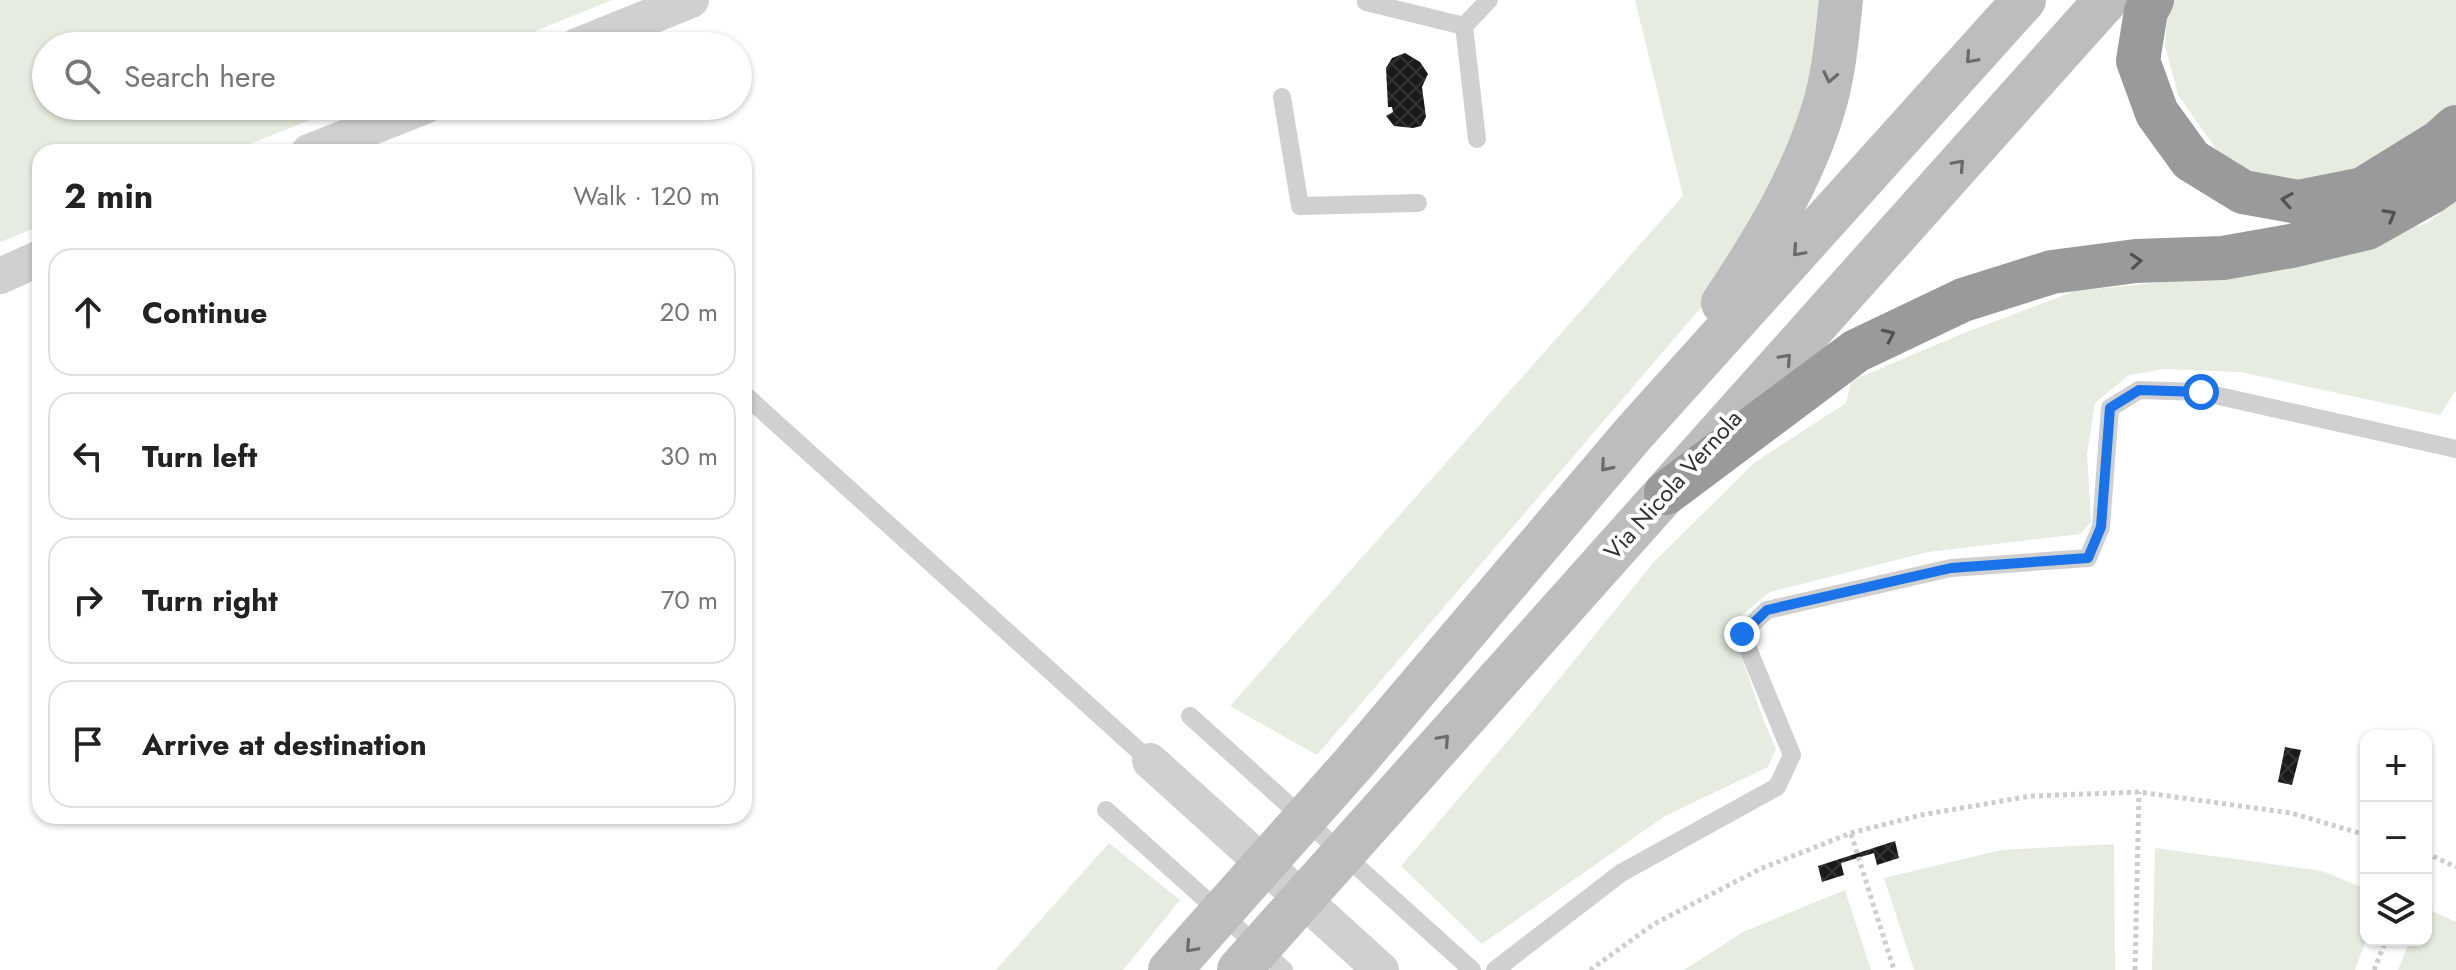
<!DOCTYPE html>
<html lang="en">
<head>
<meta charset="utf-8">
<style>
	body { margin:0; font-family:Jost,sans-serif; background:#f6f6f6; color:#222 }
	.controls { position:absolute; right:24px; bottom:24px; display:grid; overflow:hidden; border-radius:16px; box-shadow:0 2px 6px #0004 }
	.controls button { width:72px; height:72px; display:grid; place-items:center; padding:0; border:0; border-bottom:2px solid #e0e0e0; background:#fff; color:#222; font:40px sans-serif }
	.stop { position:absolute; width:24px; height:24px; margin:-18px; border:6px solid #1a73e8; border-radius:50%; background:#fff }
	.stop.end { background:#1a73e8; border-color:#fff; box-shadow:0 2px 8px #0008 }
	.list { margin:0; padding:0; list-style:none }
	h2 { display:flex; justify-content:space-between; align-items:center; height:104px; margin:0; padding:0 32px; font-size:34px }
	h2 small { font-size:26px; font-weight:400; color:#767676 }
	.list li { display:grid; grid-template-columns:52px 1fr auto; gap:24px; align-items:center; box-sizing:border-box; height:128px; margin:0 16px 16px; padding:0 16px; border:2px solid #e0e0e0; border-radius:24px }
	.list b { display:block; font-size:30px; white-space:nowrap }
	.list em { font-size:26px; font-style:normal; color:#767676 }
	.icon { flex:none; width:44px; height:44px; fill:none; stroke:currentColor; stroke-width:2; stroke-linecap:round; stroke-linejoin:round }
	.map { position:relative; flex:none; width:2456px; height:970px; overflow:hidden }
	.search { position:absolute; background:#fff; box-shadow:0 2px 6px #0004; left:32px; top:32px; width:720px; height:88px; display:flex; align-items:center; gap:20px; box-sizing:border-box; padding:0 28px; border-radius:44px; color:#767676; font-size:30px }
	.panel { position:absolute; background:#fff; box-shadow:0 2px 6px #0004; left:32px; top:144px; width:720px; height:680px; border-radius:24px }
	.map>svg:first-child { display:block }
	.grass { fill:#e6ecdf }
	.building { fill:url(#building-cross-hatch) }
	.lines { fill:none; stroke-linecap:round; stroke-linejoin:round }
	.path { stroke:#cdcdcd; stroke-width:5; stroke-dasharray:4 4; stroke-linecap:butt }
	.lane { stroke:#d0d0d0; stroke-width:18 }
	.street { stroke:#d0d0d0; stroke-width:36 }
	.secondary { stroke:#bdbdbd; stroke-width:44 }
	.highway { stroke:#9a9a9a; stroke-width:44 }
	.oneway { stroke:#6a6a6a }
	.oneway2 { stroke:#525252 }
	.route { stroke:#1a73e8; stroke-width:10 }
	.labels { text-anchor:middle; stroke-width:8; stroke-linejoin:round; paint-order:stroke }
	.street-label { font-size:24px; fill:#333; stroke:#fff }
</style>
</head>
<body>
<div class="map">
<svg width="2456" height="970" viewBox="0 0 2456 970">
	<defs>
		<pattern id="building-cross-hatch" width="8" height="8" patternUnits="userSpaceOnUse" patternTransform="scale(2)"><rect width="8" height="8" fill="#1a1a1a"/><path d="M0 0l8 8M0 8l8-8" fill="none" stroke="#333"/></pattern>
	</defs>
	<rect width="100%" height="100%" fill="#fff"/>
	<!-- grass -->
	<path class="grass" d="M0,0H612L499,46H46V106H346L229,152H40V226L0,242Z
		M1635,0H1829L1800,136L1722,283L1317,755L1230,706L1683,196Z
		M2173,0H2456V108L2351,192L2272,188L2228,166L2178,95L2165,45L2168,8Z
		M2456,199V390L2440,415L2240,372L2164,369L2129,375L2095,403L2087,454L2091,522L2080,534L1928,552L1770,592L1729,625C1747,666 1757,709 1776,749L1768,767L1665,816L1482,944L1401,866L1530,715L1653,563L1754,463L1846,403L1851,381L1959,335L2075,291L2194,279L2364,240L2428,223Z
		M1109,843L1180,900L1123,970H996Z
		M2114,844L2115,970H1914L1884,878L2001,850Z
		M2155,848L2322,871L2366,889V940L2355,970H2152Z
		M1845,890L1871,970H1684L1743,932Z
		M2426,908L2456,922V970H2398L2410,940H2426Z"/>
	<!-- building -->
	<path class="building" d="M1405,53L1420,62L1428,74L1422,87L1426,117L1421,126L1413,128L1394,126L1386,116L1393,112L1392,107H1388L1386,68L1392,58Z
		M2285,747L2301,750L2292,785L2278,782Z
		M1895,841L1899,858L1877,865L1874,853L1841,863L1844,875L1822,882L1818,866Z"/>
	<g class="lines">
		<!-- path -->
		<path class="path" d="M1851,834L1894,970
			M2426,853L2456,867
			M1590,970L1654,924L1760,869L1851,833L1921,815L2031,796L2139,792L2291,813L2366,835
			M2135,970L2139,792
			M2374,970L2386,940"/>
		<!-- lane -->
		<path class="lane" d="M1366,2L1464,26
			M1282,97L1300,206L1418,203
			M1477,139L1464,26L1489,0
			M744,394L1150,761
			M1190,716L1472,970
			M1106,810L1284,970
			M1495,970L1621,873L1777,787L1792,755L1742,634L1767,610L1951,568L2088,558L2101,527L2110,408L2139,390L2201,392L2456,449"/>
		<!-- street -->
		<path class="street" d="M577,46L691,0
			M309,152L425,106
			M0,276L40,258
			M1150,761L1381,970"/>
		<!-- secondary -->
		<path class="secondary" d="M1723,303C1763,243 1802,179 1823,110C1834,75 1837,37 1841,0
			M1170,970L1354,763L1634,433L2024,0
			M1239,970L2106,0"/>
		<!-- highway -->
		<path class="highway" d="M2152,0L2146,11L2138,61L2157,113L2191,160L2243,192L2298,202L2363,189L2439,142L2456,127
			M1666,493L1856,351L1963,300L2052,272L2136,261L2223,258L2291,246L2367,228L2431,192L2456,175"/>
	</g>
	<!-- one-way arrows -->
	<defs><path id="oneway-chevron" d="M-2-3.5L2.5 0L-2 3.5" fill="none" stroke-width="1.6" stroke-linecap="round" stroke-linejoin="round" transform="scale(2)"/></defs>
	<g class="oneway">
		<use href="#oneway-chevron" transform="translate(1971 58) rotate(132)"/>
		<use href="#oneway-chevron" transform="translate(1830 77) rotate(102)"/>
		<use href="#oneway-chevron" transform="translate(1959 165) rotate(-48)"/>
		<use href="#oneway-chevron" transform="translate(1798 251) rotate(132)"/>
		<use href="#oneway-chevron" transform="translate(1786 359) rotate(-48)"/>
		<use href="#oneway-chevron" transform="translate(1606 466) rotate(130)"/>
		<use href="#oneway-chevron" transform="translate(1444 740) rotate(-48)"/>
		<use href="#oneway-chevron" transform="translate(1191 947) rotate(132)"/>
	</g>
	<g class="oneway2">
		<use href="#oneway-chevron" transform="translate(2287 200) rotate(-171)"/>
		<use href="#oneway-chevron" transform="translate(2390 215) rotate(-29)"/>
		<use href="#oneway-chevron" transform="translate(2136 261) rotate(-5)"/>
		<use href="#oneway-chevron" transform="translate(1889 335) rotate(-25)"/>
	</g>
	<g class="lines">
		<!-- route -->
		<path class="route" d="M1742,634L1767,610L1951,568L2088,558L2101,527L2110,408L2139,390L2201,392"/>
	</g>
	<g class="labels">
		<!-- street labels -->
		<g class="street-label">
			<text transform="translate(1673 485) rotate(-48)" y="8">Via Nicola Vernola</text>
		</g>
	</g>
</svg>
<div class="controls">
<button>+</button>
<button>−</button>
<button><svg class="icon" aria-label="layers" viewBox="0 0 24 24"><path d="M12 4l9 5-9 5-9-5zM3 14l9 5 9-5"/></svg></button>
</div>
<div class="stop" style="left:2201px;top:392px"></div>
<div class="stop end" style="left:1742px;top:634px"></div>
<div class="search"><svg class="icon" aria-label="search" viewBox="0 0 24 24"><circle cx="10" cy="10" r="6"/><path d="M15 15l6 6"/></svg>Search here</div>
<section class="panel">
<h2>2 min<small>Walk · 120 m</small></h2>
<ul class="list">
<li><svg class="icon" aria-label="ahead" viewBox="0 0 24 24"><path d="M12 20V5M6 11l6-6 6 6"/></svg><div><b>Continue</b></div><em>20 m</em></li>
<li><svg class="icon" aria-label="left" viewBox="0 0 24 24"><path d="M17 20v-9H6M10 6l-5 5 5 5"/></svg><div><b>Turn left</b></div><em>30 m</em></li>
<li><svg class="icon" aria-label="right" viewBox="0 0 24 24"><path d="M7 20v-9h11M14 6l5 5-5 5"/></svg><div><b>Turn right</b></div><em>70 m</em></li>
<li><svg class="icon" aria-label="arrive" viewBox="0 0 24 24"><path d="M6 21V4h12l-3 4 3 4H6"/></svg><div><b>Arrive at destination</b></div></li>
</ul>
</section>
</div>
</body>
</html>
